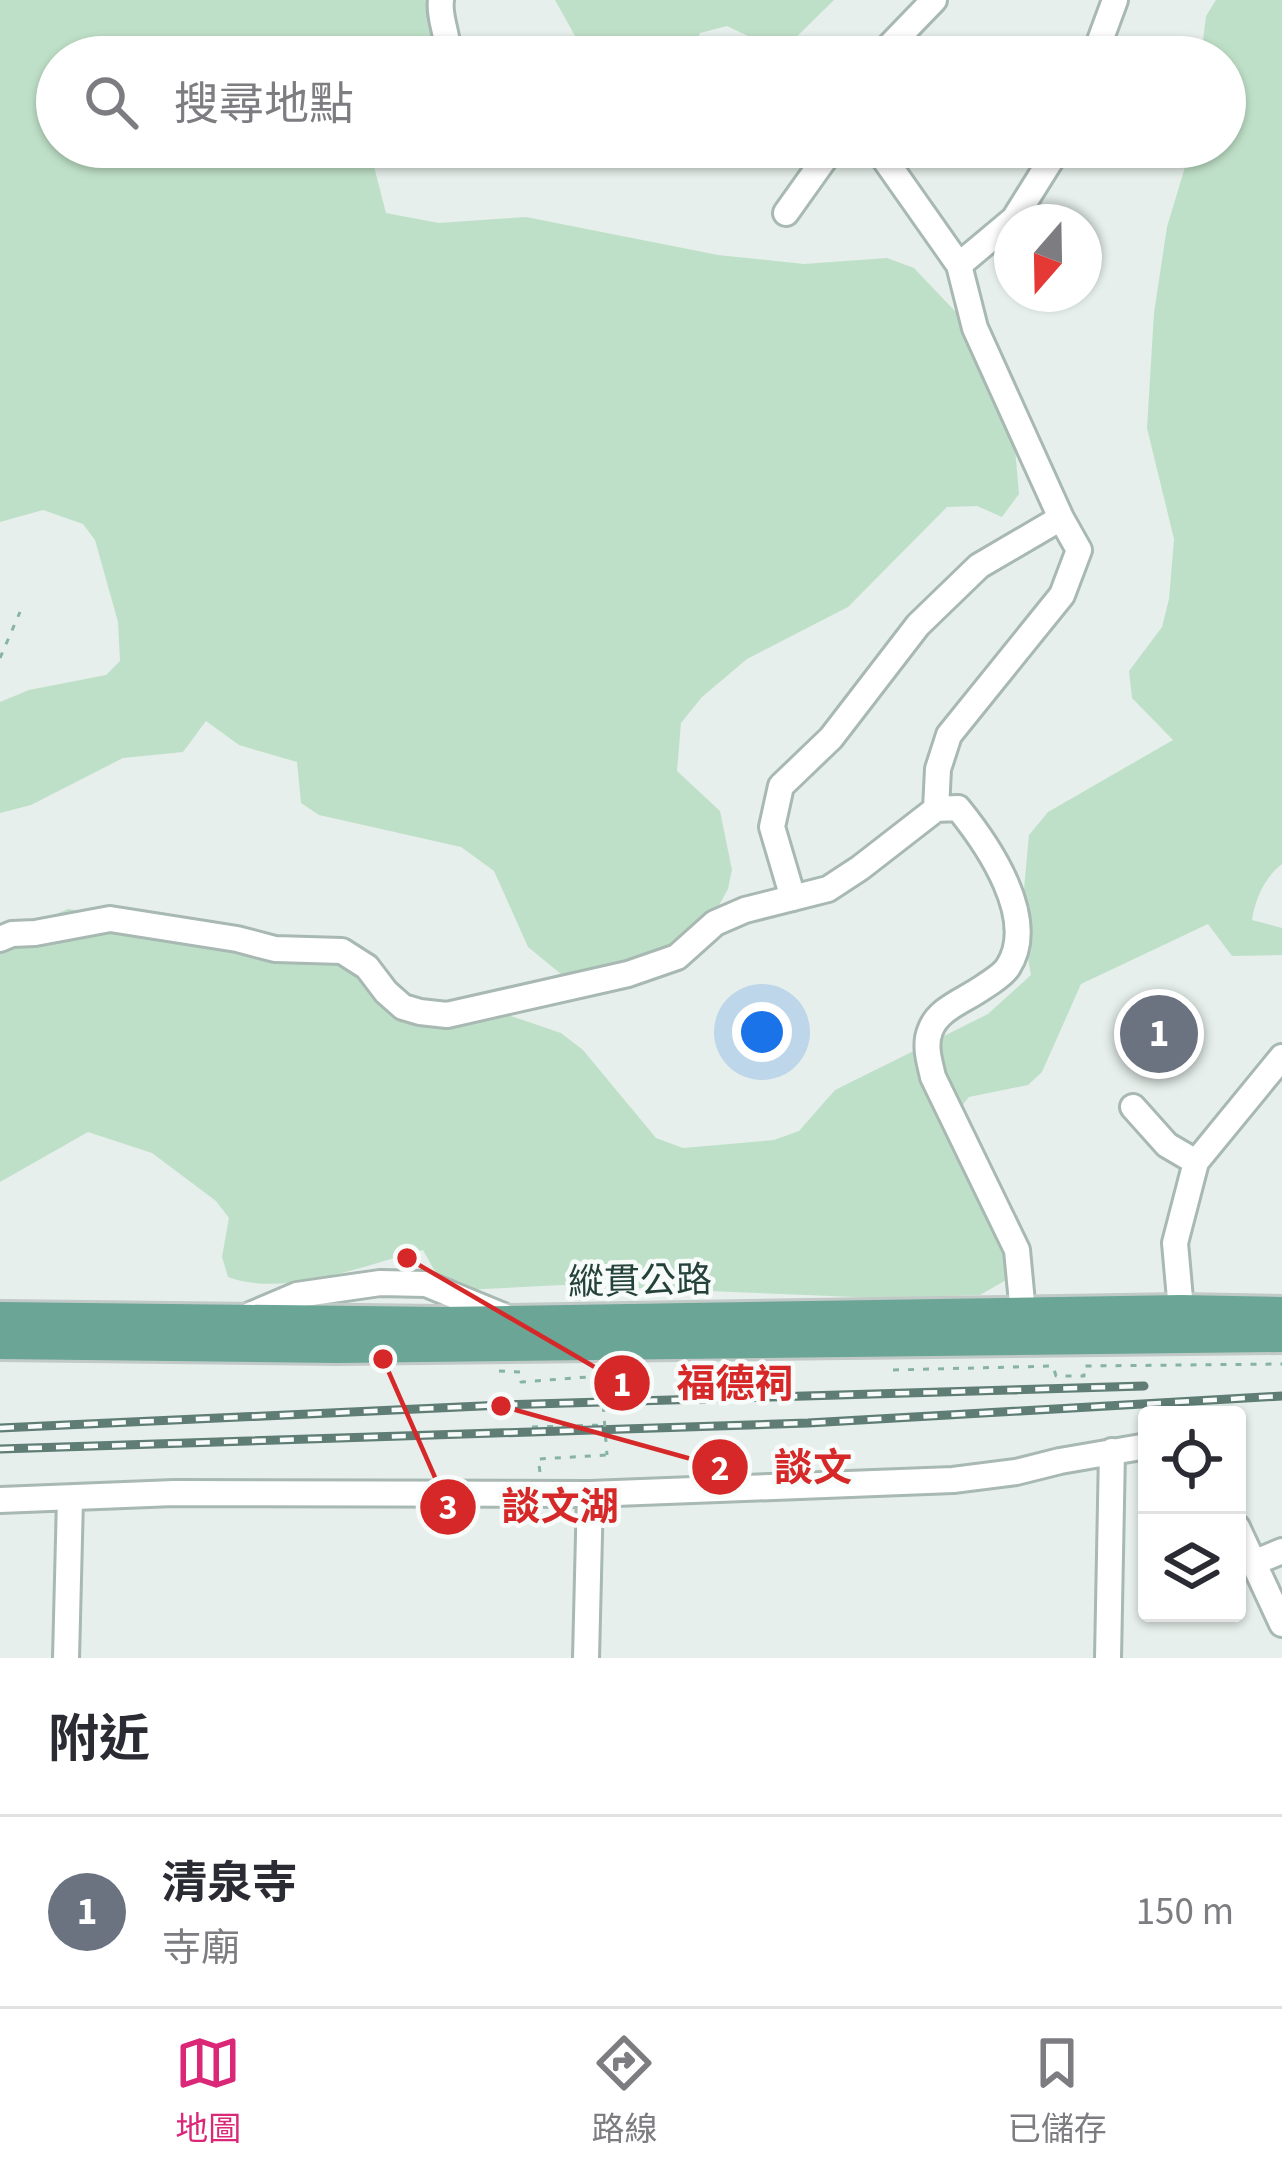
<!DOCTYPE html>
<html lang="zh-TW">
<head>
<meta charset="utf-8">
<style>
	body { margin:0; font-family:"Source Sans 3","Noto Sans TC",sans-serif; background:#f2f2f3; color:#2b2b33 }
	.controls { position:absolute; right:36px; bottom:36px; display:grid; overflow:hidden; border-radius:12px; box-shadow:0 3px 9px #0004 }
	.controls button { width:108px; height:108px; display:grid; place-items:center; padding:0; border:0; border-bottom:3px solid #e1e1e2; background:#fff; color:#2b2b33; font:60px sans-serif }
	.compass { position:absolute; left:994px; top:204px; width:108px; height:108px; border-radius:50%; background:#fff; box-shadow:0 3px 9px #0004; rotate:200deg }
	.you { position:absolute; left:762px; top:1032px; width:42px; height:42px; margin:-30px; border:9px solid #fff; border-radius:50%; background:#1a73e8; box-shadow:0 0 0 18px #1a73e833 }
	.badge { display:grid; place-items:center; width:78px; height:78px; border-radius:50%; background:#db2777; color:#fff; font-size:39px; font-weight:700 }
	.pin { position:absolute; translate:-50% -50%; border:6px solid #fff; box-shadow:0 3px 12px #0006 }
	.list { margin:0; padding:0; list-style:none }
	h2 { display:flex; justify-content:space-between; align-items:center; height:156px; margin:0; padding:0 48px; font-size:51px }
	h2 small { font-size:39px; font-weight:400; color:#7c7c81 }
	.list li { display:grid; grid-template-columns:78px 1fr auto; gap:36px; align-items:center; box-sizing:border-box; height:192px; padding:0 48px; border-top:3px solid #e1e1e2 }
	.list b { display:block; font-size:45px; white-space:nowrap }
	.list p { margin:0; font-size:39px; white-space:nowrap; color:#7c7c81 }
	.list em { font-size:39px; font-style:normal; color:#7c7c81 }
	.icon { flex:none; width:66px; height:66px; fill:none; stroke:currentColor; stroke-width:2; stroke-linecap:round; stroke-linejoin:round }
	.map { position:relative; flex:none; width:1282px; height:1658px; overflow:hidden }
	.search { position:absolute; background:#fff; box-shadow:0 3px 9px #0004; left:36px; right:36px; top:36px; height:132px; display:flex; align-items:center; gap:30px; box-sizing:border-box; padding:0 42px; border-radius:66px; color:#7c7c81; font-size:45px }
	.sheet { height:348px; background:#fff }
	nav { display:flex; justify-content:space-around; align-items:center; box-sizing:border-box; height:168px; border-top:3px solid #e1e1e2; background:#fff; font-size:33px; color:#7c7c81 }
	nav a { display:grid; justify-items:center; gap:6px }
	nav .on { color:#db2777 }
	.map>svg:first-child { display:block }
	.green { fill:#bfe0c8 }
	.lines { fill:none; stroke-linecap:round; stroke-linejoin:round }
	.minor-casing { stroke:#a8b8b2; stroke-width:30 }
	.major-casing { stroke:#c2cac8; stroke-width:36 }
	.path { stroke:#86b3a5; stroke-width:3; stroke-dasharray:6 9; stroke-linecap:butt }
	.minor { stroke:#fff; stroke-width:24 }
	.major { stroke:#6aa596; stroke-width:30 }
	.rail-casing { stroke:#5f7d75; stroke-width:9 }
	.rail { stroke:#f7fbf9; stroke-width:4.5; stroke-dasharray:14; stroke-linecap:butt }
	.path-bridge { stroke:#86b3a5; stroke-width:3; stroke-dasharray:6 9; stroke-linecap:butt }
	.labels { text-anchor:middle; stroke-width:9; stroke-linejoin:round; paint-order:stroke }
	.street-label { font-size:36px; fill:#24423a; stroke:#f7fbf9 }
	.leader { fill:none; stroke:#d62828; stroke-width:4.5 }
	.callout-dot { fill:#d62828; stroke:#f7fbf9; stroke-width:4.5 }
	.mark-label { font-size:36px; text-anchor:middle; font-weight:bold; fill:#fff }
	.callout-label { font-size:39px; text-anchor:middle; font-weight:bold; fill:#d62828; stroke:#f7fbf9; stroke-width:9; stroke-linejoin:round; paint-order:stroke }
</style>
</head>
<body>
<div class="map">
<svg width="1282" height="1658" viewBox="0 0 1282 1658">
	<rect width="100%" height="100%" fill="#e6efeb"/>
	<!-- green -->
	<path class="green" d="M0,0H433L447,57H392L378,47L376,57H57V147H369L386,213L439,223L526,217L718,255L804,264L887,258L914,268L971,328L1014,437L1019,494L1002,517L977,506L947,507L848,607L747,659L702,697L681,723L677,771L720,811L732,870L728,889L698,943L601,978L561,974L528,947L494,871L461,847L319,815L301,803L297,762L239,745L206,721L183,752L123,758L31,805L0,813V702L29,690L106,675L120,661L118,622L95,540L83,524L43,510L0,522Z
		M555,0H834L781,52L727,26L700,33L689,57H570L575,36Z
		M1216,0H1282V864C1265,877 1255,899 1252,920L1282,928V955L1232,956L1208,924L1081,984L1042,1072L1028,1085L969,1097L956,1113L1004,1238L1013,1276L980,1295L879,1298L562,1285L463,1290L443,1286L423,1250C364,1265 286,1298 228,1277L222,1257L229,1218L216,1201L152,1153L88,1132L0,1182V938L68,909L334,947L403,1015L480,1012L508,1015L561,1033L583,1050L656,1138L683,1148L774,1140L799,1131L835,1090L988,1014L1031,975L1021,921L1029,835L1048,812L1173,740L1132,698L1129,671L1162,627L1169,599L1174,539L1147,428L1154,313L1167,227L1191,147H1225V57H1201L1206,16Z"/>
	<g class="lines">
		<!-- minor casing -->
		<g class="minor-casing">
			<path id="minor" d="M441,0C438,19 451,39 446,57
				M879,57L934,0
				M1094,57L1115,0
				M876,147L959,265L975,328L1061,518L1079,550L1062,595L949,735L938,769L936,809
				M786,213L833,147
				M959,265L1014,219L1059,147
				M793,898L772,827L781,786L831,738L918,625L979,566L1061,518
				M0,939L12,934L35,933L110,919L237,939L275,949L342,951L367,967L386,992L403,1007L420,1012L447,1015L628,974L677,957L715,923L745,910L828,889L860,868L936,809L958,808C988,845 1039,919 1008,967C1002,976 988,984 979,990C961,1002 937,1010 930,1031C924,1046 930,1063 933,1077L1017,1250L1023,1313
				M1133,1107L1167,1145L1196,1162
				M1181,1310L1175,1243L1196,1162L1282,1057
				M243,1318L297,1295L380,1283L426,1284L508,1318
				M0,1500L174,1493L590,1494L953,1480L1016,1472L1060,1461L1147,1446
				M1237,1527L1282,1624
				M1253,1563L1282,1551
				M66,1658L70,1499
				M586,1658L590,1494
				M1108,1658L1112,1451"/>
		</g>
		<!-- major casing -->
		<g class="major-casing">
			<path id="major" d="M0,1317L442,1322L1181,1310L1282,1312
				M0,1344L337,1348L1282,1337"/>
		</g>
		<!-- path -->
		<path class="path" d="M0,658L20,612
			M893,1370L1053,1366L1056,1376H1084V1366L1282,1364
			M499,1371L520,1372L521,1382L601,1376
			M532,1427L605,1425
			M540,1472L538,1459L607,1455"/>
		<!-- minor -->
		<use href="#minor" class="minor"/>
		<!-- major -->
		<use href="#major" class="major"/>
		<!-- rail casing -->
		<g class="rail-casing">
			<path id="rail" d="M0,1428L503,1405L1144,1386
				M0,1449L808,1423L1282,1396"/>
		</g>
		<!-- rail -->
		<use href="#rail" class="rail"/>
		<!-- path-bridge -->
		<path class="path-bridge" d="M601,1376L607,1455"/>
	</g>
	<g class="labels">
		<!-- street labels -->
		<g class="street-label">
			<text transform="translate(640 1280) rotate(-1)" y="13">縱貫公路</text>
		</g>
	</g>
	<!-- callouts -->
	<path class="leader" d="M407 1258L622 1383M501 1406L720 1467M383 1359L448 1507"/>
	<g class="callout-dot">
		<circle cx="407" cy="1258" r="12"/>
		<circle cx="501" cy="1406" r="12"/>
		<circle cx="383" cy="1359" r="12"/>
		<circle cx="622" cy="1383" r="30"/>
		<circle cx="720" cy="1467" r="30"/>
		<circle cx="448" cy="1507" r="30"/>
	</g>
	<g class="mark-label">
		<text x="622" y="1396">1</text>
		<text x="720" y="1480">2</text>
		<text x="448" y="1519">3</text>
	</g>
	<g class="callout-label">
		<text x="735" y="1397">福德祠</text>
		<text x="813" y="1481">談文</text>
		<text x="560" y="1520">談文湖</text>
	</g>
</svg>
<div class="controls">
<button><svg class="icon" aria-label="locate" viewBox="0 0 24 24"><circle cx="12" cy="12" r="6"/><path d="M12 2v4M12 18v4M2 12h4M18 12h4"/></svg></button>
<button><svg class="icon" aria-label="layers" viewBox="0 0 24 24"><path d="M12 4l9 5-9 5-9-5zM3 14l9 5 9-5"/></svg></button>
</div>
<svg class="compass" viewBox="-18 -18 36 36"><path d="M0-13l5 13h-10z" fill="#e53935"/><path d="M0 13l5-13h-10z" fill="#7c7c81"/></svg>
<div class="you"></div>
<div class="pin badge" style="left:1159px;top:1034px;background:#6b7280">1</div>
<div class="search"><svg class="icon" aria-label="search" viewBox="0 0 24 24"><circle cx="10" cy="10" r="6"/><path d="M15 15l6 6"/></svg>搜尋地點</div>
</div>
<section class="sheet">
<h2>附近<small></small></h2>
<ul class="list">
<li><span class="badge" style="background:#6b7280">1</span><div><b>清泉寺</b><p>寺廟</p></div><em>150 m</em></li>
</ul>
</section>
<nav>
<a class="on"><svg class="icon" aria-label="map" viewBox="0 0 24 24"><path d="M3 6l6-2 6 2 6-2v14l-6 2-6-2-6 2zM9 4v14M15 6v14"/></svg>地圖</a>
<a><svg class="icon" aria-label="directions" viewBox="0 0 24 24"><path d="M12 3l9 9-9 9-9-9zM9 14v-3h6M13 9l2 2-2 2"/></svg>路線</a>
<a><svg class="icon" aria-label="saved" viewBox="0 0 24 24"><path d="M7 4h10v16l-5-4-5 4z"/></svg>已儲存</a>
</nav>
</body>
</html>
